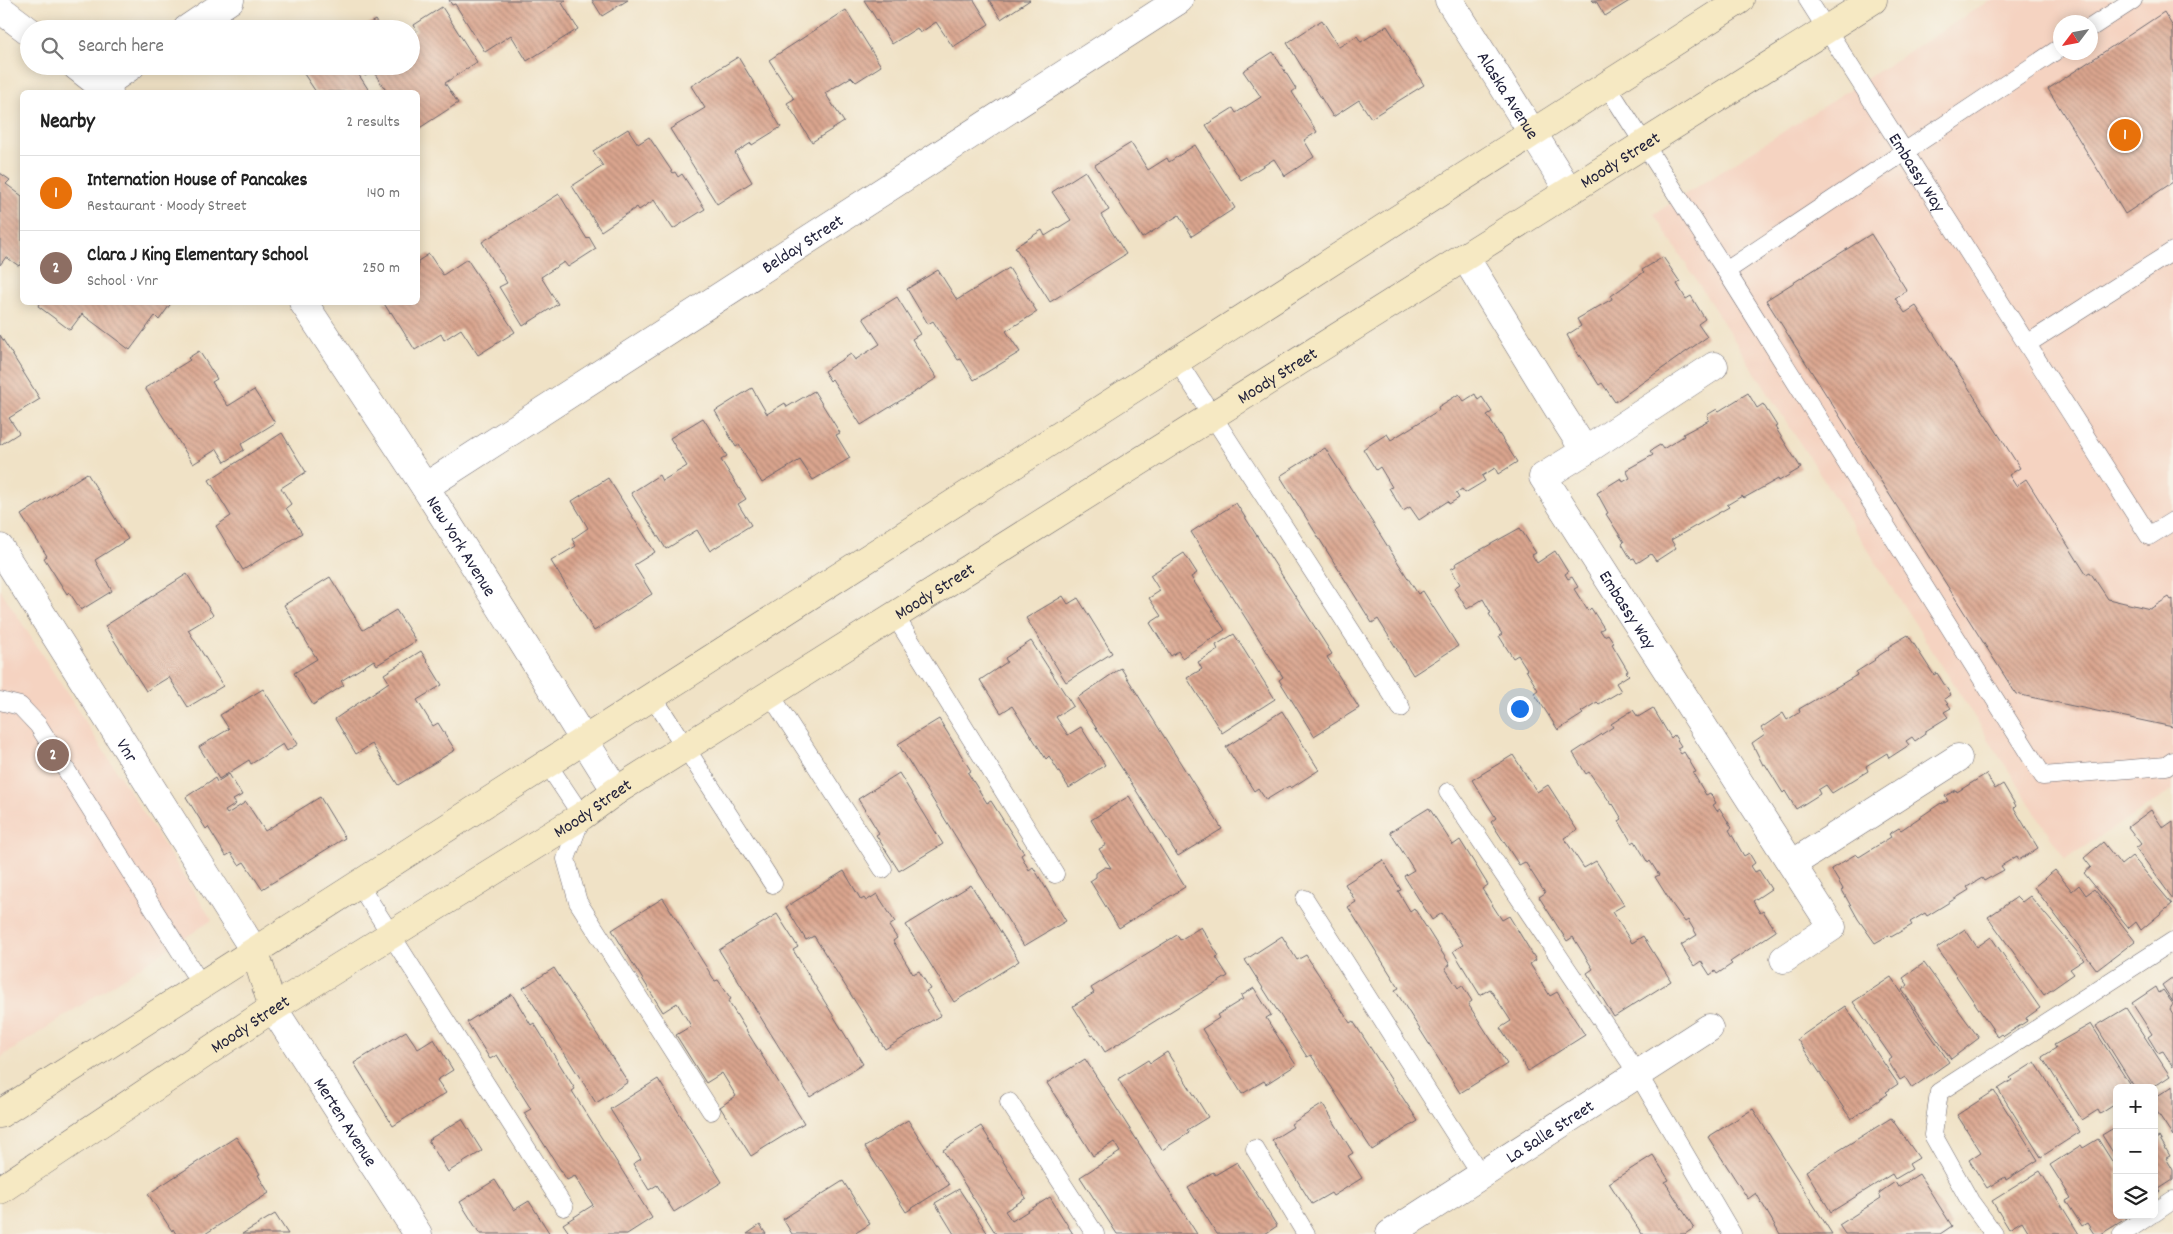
<!DOCTYPE html>
<html lang="en">
<head>
<meta charset="utf-8">
<style>
	body { margin:0; font-family:Dekko,sans-serif; background:#f2f2f2; color:#222 }
	.controls { position:absolute; right:15px; bottom:15px; display:grid; overflow:hidden; border-radius:8px; box-shadow:0 2px 12px #0003 }
	.controls button { width:45px; height:45px; display:grid; place-items:center; padding:0; border:0; border-bottom:1px solid #e0e0e0; background:#fff; color:#222; font:25px sans-serif }
	.compass { position:absolute; left:2053px; top:15px; width:45px; height:45px; border-radius:50%; background:#fff; box-shadow:0 2px 12px #0003; rotate:238deg }
	.you { position:absolute; left:1519px; top:708px; width:18px; height:18px; margin:-12px; border:4px solid #fff; border-radius:50%; background:#1a73e8; box-shadow:0 0 0 8px #1a73e833 }
	.badge { display:grid; place-items:center; width:32px; height:32px; border-radius:50%; background:#2563eb; color:#fff; font-size:16px; font-weight:700 }
	.pin { position:absolute; translate:-50% -50%; border:2px solid #fff; box-shadow:0 1px 5px #0006 }
	.list { margin:0; padding:0; list-style:none }
	h2 { display:flex; justify-content:space-between; align-items:center; height:65px; margin:0; padding:0 20px; font-size:21px }
	h2 small { font-size:16px; font-weight:400; color:#767676 }
	.list li { display:grid; grid-template-columns:32px 1fr auto; gap:15px; align-items:center; box-sizing:border-box; height:75px; padding:0 20px; border-top:1px solid #e0e0e0 }
	.list b { display:block; font-size:19px; white-space:nowrap }
	.list p { margin:0; font-size:16px; white-space:nowrap; color:#767676 }
	.list em { font-size:16px; font-style:normal; color:#767676 }
	.icon { flex:none; width:28px; height:28px; fill:none; stroke:currentColor; stroke-width:2; stroke-linecap:round; stroke-linejoin:round }
	.map { position:relative; flex:none; width:2173px; height:1234px; overflow:hidden }
	.search { position:absolute; background:#fff; box-shadow:0 2px 12px #0003; left:20px; top:20px; width:400px; height:55px; display:flex; align-items:center; gap:12px; box-sizing:border-box; padding:0 18px; border-radius:28px; color:#767676; font-size:19px }
	.panel { position:absolute; background:#fff; box-shadow:0 2px 12px #0003; left:20px; top:90px; width:400px; height:215px; border-radius:8px }
	.map>svg:first-child { display:block }
	.built { fill:#f5d3c1; fill-rule:evenodd }
	.building { fill:url(#building-back-hatch) }
	.lines { fill:none; stroke-linecap:round; stroke-linejoin:round }
	.service-casing { stroke:#6a656c; stroke-width:19 }
	.minor-casing { stroke:#6a656c; stroke-width:29 }
	.secondary-casing { stroke:#6a656c; stroke-width:29 }
	.service { stroke:#fff; stroke-width:18 }
	.minor { stroke:#fff; stroke-width:28 }
	.secondary { stroke:#f6e9c3; stroke-width:28 }
	.labels { text-anchor:middle; stroke-width:4.5; stroke-linejoin:round; paint-order:stroke }
	.street-label { font-size:18px; fill:#22223b; stroke:#f7f3e8 }
</style>
</head>
<body>
<div class="map">
<svg width="2173" height="1234" viewBox="0 0 2173 1234">
	<defs>
		<pattern id="building-back-hatch" width="6" height="6" patternUnits="userSpaceOnUse" patternTransform="scale(1.25)"><rect width="6" height="6" fill="#daa58e"/><path d="M-1 5l2 2M0 0l6 6M5-1l2 2" fill="none" stroke="#b08675"/></pattern>
	</defs>
	<rect width="100%" height="100%" fill="#f7f3e8"/>
	<filter id="ink" filterUnits="userSpaceOnUse"><feTurbulence type="fractalNoise" baseFrequency=".02" numOctaves="2"/><feDisplacementMap in="SourceGraphic" scale="10" xChannelSelector="R" yChannelSelector="G"/><feConvolveMatrix kernelMatrix="1 2 1 2 8 2 1 2 1" color-interpolation-filters="sRGB"/></filter>
	<filter id="wash" filterUnits="userSpaceOnUse"><feTurbulence type="fractalNoise" baseFrequency=".0096" numOctaves="4" result="noise"/><feDisplacementMap in="SourceGraphic" scale="20" xChannelSelector="R" yChannelSelector="G"/><feGaussianBlur stdDeviation="1.12" result="paint"/><feColorMatrix in="noise" values="0 0 0 0 0 0 0 0 0 0 0 0 0 0 0 0 0 1.4 0 .05"/><feComposite in="paint" operator="in"/></filter>
	<g filter="url(#wash)">
		<rect width="100%" height="100%" fill="#f0e2c6"/>
		<!-- built -->
		<path class="built" d="M1990,0H2173V790L2065,859L1654,214ZM2060,22H2090V52H2060Z
			M0,589L212,920L0,1058Z"/>
		<g id="blocks">
			<!-- building -->
			<path class="building" d="M449,0H566L562,3L578,29L527,61L511,35L485,52L455,4L452,5Z
				M592,0H628L602,16Z
				M864,0H974L989,24L953,47L936,22L920,33L917,28L892,44Z
				M989,0H1030L1001,19Z
				M1592,0H1631L1605,16L1596,1L1594,2Z
				M442,7L477,62L445,83L458,103L418,129V92H387L373,71L365,76L359,66H411V34L417,31L414,25Z
				M846,10L881,66L856,82L851,77L825,93L844,122L812,142L787,103L794,99L769,60Z
				M2164,12L2173,27V182L2125,214L2048,89Z
				M375,20L381,29H361Z
				M1322,20L1339,47L1357,36L1361,42L1387,26L1424,85L1371,118L1359,100L1333,117L1287,43Z
				M1273,52L1296,89L1292,92L1317,132L1304,140L1314,157L1285,176L1274,159L1241,180L1206,125L1233,108L1236,113L1261,97L1243,71Z
				M738,57L781,127L752,145L751,143L735,153L752,182L717,204L670,129L705,108L691,86Z
				M303,66H353L370,92H316L300,68Z
				M628,129L638,144L649,137L673,173L675,172L678,177L682,174L705,209L673,229L654,200L639,210L637,207L601,231L572,186L603,166L593,151Z
				M1131,143L1148,170L1167,158L1169,162L1195,145L1235,208L1192,236L1179,215L1142,238L1095,165Z
				M1085,171L1109,210L1101,215L1126,254L1050,302L1015,247L1042,230L1045,236L1071,220L1052,192Z
				M0,173L10,180L6,184L22,196V261L19,266L6,257L0,265Z
				M559,194L587,239L589,237L596,249L568,267L564,262L541,277L558,304L523,326L499,287L507,283L482,242Z
				M1871,234L1907,291L1895,298L1905,313L1916,306L2020,468L2009,475L2016,486L2026,479L2086,574L2090,572L2108,599L2150,609L2169,597L2171,600L2173,599V727L2016,694L1766,300Z
				M429,254L443,275L467,259L515,332L478,355L461,329L444,340L441,334L415,350L391,312L390,313L383,302H418V261Z
				M1663,257L1680,282L1677,284L1686,299L1691,296L1705,319L1698,324L1707,337L1615,402L1602,383L1599,385L1580,355L1579,357L1567,335L1581,326L1577,319L1612,299L1611,296L1644,272L1642,270Z
				M1009,268L1037,312L1006,331L1020,352L974,380L961,359L958,360L933,321L928,324L907,289L938,270L957,300Z
				M897,297L920,334L912,339L937,378L861,425L832,379L830,381L824,371L851,354L855,360L880,344L863,318Z
				M40,302H172L159,320L155,316L130,350L82,314L70,330L38,306Z
				M0,335L40,399L9,418L19,433L0,445Z
				M199,351L217,379L212,382L228,406L254,390L275,423L241,444L244,450L225,462L217,449L193,464L145,388L190,360L188,358Z
				M752,388L767,414L785,403L787,407L814,391L840,433L836,435L850,458L813,480L800,460L762,483L739,445L736,447L715,411Z
				M1748,393L1757,408L1763,404L1777,426L1775,427L1801,468L1779,481L1778,479L1744,498L1742,496L1727,505L1729,507L1671,540L1676,548L1656,561L1651,554L1637,563L1634,558L1631,559L1622,544L1624,542L1606,514L1608,513L1597,493L1621,478L1623,482L1630,478L1626,470L1653,455L1650,451L1660,445L1663,449L1684,436L1683,434L1709,420L1707,415L1717,409L1719,411Z
				M1459,394L1464,401L1475,394L1478,400L1482,397L1492,412L1487,415L1517,462L1498,474L1495,468L1482,476L1485,481L1465,493L1462,489L1456,493L1459,498L1449,504L1448,501L1419,520L1410,507L1403,511L1389,488L1392,487L1380,467L1376,470L1363,449L1387,434L1391,440L1439,410L1438,407Z
				M703,418L727,456L721,460L746,499L738,504L751,525L710,551L697,530L666,549L631,493L659,475L662,481L687,466L670,438Z
				M282,433L306,472L281,488L291,504L286,508L302,533L243,570L216,526L231,516L209,480Z
				M1325,448L1418,594L1423,591L1458,646L1413,675L1378,619L1372,623L1280,476Z
				M87,473L128,539L95,560L112,591L81,610L69,592L67,594L44,558L47,556L21,515Z
				M608,478L655,552L634,565L652,594L594,631L551,561L576,546L572,539L588,528L572,501Z
				M1236,503L1332,654L1327,657L1359,708L1314,736L1279,680L1283,677L1191,532Z
				M1520,528L1536,553L1532,555L1537,563L1555,551L1568,572L1565,574L1568,579L1572,577L1578,587L1574,589L1588,611L1591,608L1604,628L1600,630L1604,636L1608,634L1614,643L1612,644L1628,671L1626,672L1629,675L1616,683L1621,691L1599,704L1597,702L1581,712L1583,714L1558,730L1534,693L1538,690L1526,670L1527,669L1518,655L1513,658L1499,636L1502,634L1489,614L1491,613L1483,599L1467,609L1454,588L1460,584L1451,569L1456,566L1455,564Z
				M1184,553L1197,573L1191,577L1225,630L1182,658L1178,651L1171,656L1150,623L1161,616L1149,598L1160,591L1150,575Z
				M187,574L213,615L188,630L223,686L188,707L169,677L146,691L105,626Z
				M330,577L363,630L396,610L416,641L377,665L374,660L341,681L344,685L313,705L294,673L317,659L284,605Z
				M1063,596L1068,604L1078,598L1112,653L1066,682L1026,618Z
				M1234,634L1275,699L1222,733L1187,678L1202,669L1198,662L1218,650L1216,645Z
				M1908,635L1934,675L1937,673L1951,695L1944,699L1951,708L1944,712L1948,717L1924,732L1925,734L1915,741L1912,737L1906,741L1909,745L1889,758L1887,753L1866,766L1868,771L1832,793L1826,785L1818,790L1820,794L1796,809L1785,791L1783,793L1765,764L1763,765L1752,743L1765,734L1761,728L1783,713L1787,720L1800,712L1799,709L1857,675L1856,672L1875,660L1874,659L1889,649L1888,647Z
				M1031,641L1073,706L1056,717L1068,735L1081,727L1105,765L1069,788L1049,756L1046,759L1012,706L1001,713L980,680L1007,662L1005,658Z
				M421,651L442,685L417,700L433,726L438,723L455,750L398,785L372,744L356,754L335,719L389,682L384,674Z
				M1121,668L1222,829L1178,856L1077,698Z
				M263,689L298,744L287,751L283,744L251,764L249,760L219,779L199,747L229,729L220,715Z
				M1653,708L1671,738L1674,735L1681,746L1677,748L1681,754L1684,752L1696,772L1693,773L1706,795L1710,793L1716,803L1713,805L1717,811L1720,809L1732,828L1729,830L1744,856L1749,853L1755,863L1751,866L1755,872L1759,870L1771,889L1753,901L1760,913L1763,911L1776,931L1730,962L1732,964L1717,974L1715,971L1710,975L1701,961L1694,966L1681,945L1697,935L1688,920L1685,922L1672,904L1655,877L1659,875L1650,861L1648,863L1635,841L1632,843L1619,821L1622,819L1613,804L1612,805L1589,772L1586,774L1573,753L1613,727L1611,724L1633,710L1638,717Z
				M1282,711L1319,770L1291,788L1289,786L1266,800L1258,788L1254,791L1226,747Z
				M939,719L971,771L968,773L987,803L991,801L1024,853L1021,855L1029,870L1033,867L1066,921L1024,946L898,744Z
				M1513,755L1537,792L1548,785L1577,830L1564,838L1584,868L1596,861L1624,905L1612,912L1632,943L1643,936L1671,981L1614,1017L1587,973L1593,969L1573,937L1567,941L1539,897L1545,893L1525,862L1519,865L1491,822L1496,818L1472,780Z
				M899,773L943,844L899,871L876,835L879,833L858,799Z
				M229,774L242,795L233,800L236,804L225,811L227,814L246,802L265,831L320,797L345,838L262,889L244,862L239,865L231,853L226,856L208,827L206,829L186,797L215,778L217,782Z
				M1986,774L1995,789L2003,784L2016,806L2014,808L2038,848L2019,860L2017,856L2001,866L2004,870L1984,881L1982,878L1967,887L1969,890L1927,916L1925,913L1910,922L1912,925L1891,937L1889,935L1875,943L1858,919L1842,890L1843,889L1831,869L1856,854L1859,857L1891,837L1889,834L1899,828L1901,830L1941,803L1942,804L1948,801L1945,796L1956,790L1957,792Z
				M1129,796L1185,887L1119,928L1090,881L1096,877V873L1105,867L1111,868L1099,849L1106,845L1091,820Z
				M1429,808L1453,845L1460,840L1488,885L1482,889L1502,920L1509,916L1536,960L1530,964L1550,996L1557,992L1585,1035L1528,1071L1500,1028L1511,1021L1490,989L1480,995L1453,951L1463,945L1442,913L1432,920L1404,876L1414,870L1390,832Z
				M2151,810L2163,828L2173,821V899L2136,848L2141,844L2128,827Z
				M2103,842L2121,865L2132,856L2172,904L2141,930L2136,922L2129,928L2084,873L2091,867L2084,858Z
				M1383,860L1401,890L1398,891L1410,911L1414,908L1450,965L1445,968L1458,988L1462,985L1472,1001L1468,1004L1507,1064L1460,1093L1395,990L1399,988L1348,907L1356,902L1345,884Z
				M2055,870L2072,891L2079,885L2086,895L2094,889L2135,941L2097,970L2034,887Z
				M844,871L861,900L864,898L866,901L877,894L895,922L889,926L897,938L893,941L913,974L919,971L930,989L926,991L941,1015L885,1049L814,936L806,940L786,907Z
				M971,885L1019,961L954,1002L906,925Z
				M2030,896L2084,960L2070,969L2074,974L2044,995L1988,917L2017,897L2022,902Z
				M663,898L715,981L718,980L731,999L728,1001L804,1123L751,1156L720,1107L736,1096L722,1073L706,1083L676,1035L691,1026L677,1003L663,1012L612,930Z
				M777,914L798,947L793,950L863,1064L810,1097L719,950Z
				M1201,927L1219,956L1216,957L1228,976L1105,1052L1094,1035L1092,1036L1073,1006L1094,993L1091,988L1177,935L1180,940Z
				M1965,929L1977,947L1991,937L2040,1008L2026,1018L2027,1021L2004,1036L2002,1034L1998,1037L1937,948Z
				M1282,936L1297,960L1306,955L1350,1023L1353,1021L1418,1121L1372,1150L1311,1055L1307,1057L1245,960Z
				M1924,963L1979,1038L1951,1059L1902,990L1908,985L1903,978Z
				M554,968L628,1082L596,1103L523,988Z
				M1891,977L1949,1062L1912,1088L1905,1077L1900,1080L1888,1061L1892,1058L1853,1002Z
				M2173,977V1002L2162,985Z
				M2156,987L2159,993L2163,990L2173,1004L2170,1009L2173,1014V1067L2163,1051L2158,1053L2148,1037L2152,1034L2132,1003Z
				M1254,988L1271,1015L1266,1018L1296,1065L1266,1084L1264,1081L1242,1094L1202,1029L1219,1018L1217,1015L1243,999L1241,996Z
				M512,994L531,1025L534,1023L575,1089L572,1091L652,1218L627,1234H570L563,1224L593,1205L575,1176L567,1180L524,1113L531,1109L497,1055L490,1059L467,1022Z
				M1845,1006L1898,1084L1886,1092L1888,1094L1851,1119L1797,1039Z
				M2126,1008L2170,1076L2152,1088H2135L2096,1026Z
				M2091,1024L2132,1088H2117V1103L2100,1114L2098,1110L2082,1120L2042,1057L2056,1048L2054,1045Z
				M406,1031L418,1049L434,1039L453,1070L437,1080L446,1093L393,1126L354,1063Z
				M1167,1052L1208,1117L1187,1130L1189,1133L1162,1150L1118,1079L1148,1060L1150,1063Z
				M1085,1059L1197,1234H1117L1080,1177L1120,1152L1114,1142L1093,1156L1047,1083Z
				M2035,1062L2080,1132L2041,1157L1998,1089L2012,1080L2010,1078Z
				M658,1079L722,1182L674,1212L657,1185L649,1190L633,1164L641,1159L610,1109Z
				M2173,1086V1136L2154,1107V1098Z
				M1994,1091L2038,1160L2006,1180L2005,1177L1987,1188L1969,1160L1981,1152L1957,1115Z
				M1323,1104L1353,1153L1348,1156L1362,1178L1333,1196L1331,1193L1312,1204L1272,1140L1293,1127L1291,1124Z
				M1753,1109L1832,1234H1780L1756,1193L1748,1199L1708,1137Z
				M1891,1118L1919,1158L1909,1164L1912,1169L1895,1179L1892,1174L1831,1212L1806,1171Z
				M462,1119L482,1151L448,1172L428,1140Z
				M908,1120L949,1185L906,1212L865,1147Z
				M981,1126L1026,1198L1005,1211L1012,1221L1050,1197L1073,1234H996L943,1150Z
				M2117,1126V1159L2102,1135Z
				M236,1137L260,1174L258,1175L269,1193L205,1234H176L173,1229L172,1231L148,1194Z
				M2159,1137L2170,1156L2166,1158L2173,1170V1180L2159,1189L2160,1191L2154,1195V1140Z
				M2098,1139L2117,1169V1215H2125L2127,1218L2101,1234H2094L2087,1223L2082,1226L2066,1201L2071,1198L2050,1165L2081,1145L2083,1148Z
				M1653,1155L1669,1180L1665,1182L1694,1228L1685,1234H1642L1609,1183Z
				M1237,1162L1277,1226L1265,1234H1217L1188,1188L1213,1172L1215,1175Z
				M2040,1171L2079,1234H2030L2022,1221L2009,1229L1992,1201Z
				M1919,1174L1952,1226L1940,1234H1845L1839,1225L1881,1198L1879,1193L1895,1182L1898,1187Z
				M495,1180L514,1210L529,1201L550,1234H480L460,1202Z
				M843,1181L870,1224L854,1234H792L783,1219Z
				M959,1189L988,1234H954L935,1203Z
				M275,1214L288,1234H242Z
				M760,1225L766,1234H747Z"/>
		</g>
	</g>
	<g filter="url(#ink)">
		<use href="#blocks" fill-opacity="0" stroke="#6a656c" stroke-width="1"/>
		<g class="lines">
			<!-- service casing -->
			<g class="service-casing">
				<g id="service">
					<path id="s1" d="M1808,0L2149,536L2173,521"/>
					<path d="M2090,28L2133,0"/>
					<path d="M1607,86L1726,271L2043,776L2166,766L2173,761"/>
					<path d="M1726,271L2060,48"/>
					<path d="M2027,344L2173,251"/>
					<path d="M1177,361L1401,708"/>
					<path d="M895,616L1055,874"/>
					<path d="M770,694L883,869"/>
					<path d="M653,697L773,884"/>
					<path d="M0,701L20,706L38,725L202,986"/>
					<path d="M548,765L582,816L566,859L578,902L711,1111"/>
					<path d="M1448,792L1638,1074L1732,1234"/>
					<path d="M360,886L564,1207"/>
					<path d="M1305,899L1481,1175"/>
					<path d="M1009,1102L1095,1234"/>
					<path d="M1255,1149L1306,1234"/>
					<path d="M2154,1213L2173,1200"/>
					<path d="M1994,1234L1970,1201L1933,1135L1939,1092L2173,941"/>
					<path d="M2122,1234L2150,1215"/>
				</g>
			</g>
			<!-- minor casing -->
			<g class="minor-casing">
				<g id="minor">
					<path id="s2" d="M1449,0L1569,191"/>
					<path d="M0,9L29,31"/>
					<path d="M187,29L230,0"/>
					<path d="M76,66L109,92"/>
					<path d="M102,86L131,66"/>
					<path id="s3" d="M1465,257L1557,407L1585,451L1543,477L1832,927L1784,959"/>
					<path id="s4" d="M303,302L425,487L616,791"/>
					<path d="M1585,451L1714,366"/>
					<path id="s5" d="M425,487L1179,0"/>
					<path id="s6" d="M0,548L255,952"/>
					<path d="M1792,864L1958,758"/>
					<path id="s7" d="M273,1008L418,1234"/>
					<path id="s8" d="M1390,1234L1709,1028"/>
				</g>
			</g>
			<!-- secondary casing -->
			<g class="secondary-casing">
				<g id="secondary">
					<path d="M255,952L273,1008"/>
					<path d="M0,1114L1740,0"/>
					<path id="s9" d="M0,1190L273,1008L582,816L616,791L1873,0"/>
				</g>
			</g>
			<!-- service -->
			<use href="#service" class="service"/>
			<!-- minor -->
			<use href="#minor" class="minor"/>
			<!-- secondary -->
			<use href="#secondary" class="secondary"/>
		</g>
	</g>
	<g class="labels">
		<!-- street labels -->
		<g class="street-label">
			<text dy="6" stroke="none"><textPath href="#s2" startOffset="112">Alaska Avenue</textPath></text>
			<text dy="6" stroke="none"><textPath href="#s9" startOffset="1920">Moody Street</textPath></text>
			<text dy="6" stroke="none"><textPath href="#s1" startOffset="204">Embassy Way</textPath></text>
			<text dy="6" stroke="none"><textPath href="#s5" startOffset="449">Belday Street</textPath></text>
			<text dy="6" stroke="none"><textPath href="#s9" startOffset="1515">Moody Street</textPath></text>
			<text dy="6" stroke="none"><textPath href="#s4" startOffset="291">New York Avenue</textPath></text>
			<text dy="6" stroke="none"><textPath href="#s9" startOffset="1110">Moody Street</textPath></text>
			<text dy="6" stroke="none"><textPath href="#s3" startOffset="435">Embassy Way</textPath></text>
			<text dy="6" stroke="none"><textPath href="#s6" startOffset="239">Vnr</textPath></text>
			<text dy="6" stroke="none"><textPath href="#s9" startOffset="705">Moody Street</textPath></text>
			<text dy="6" stroke="none"><textPath href="#s9" startOffset="300">Moody Street</textPath></text>
			<text dy="6" stroke="none"><textPath href="#s7" startOffset="135">Merten Avenue</textPath></text>
			<text dy="6" stroke="none"><textPath href="#s8" startOffset="190">La Salle Street</textPath></text>
		</g>
	</g>
</svg>
<div class="controls">
<button>+</button>
<button>−</button>
<button><svg class="icon" aria-label="layers" viewBox="0 0 24 24"><path d="M12 4l9 5-9 5-9-5zM3 14l9 5 9-5"/></svg></button>
</div>
<svg class="compass" viewBox="-18 -18 36 36"><path d="M0-13l5 13h-10z" fill="#e53935"/><path d="M0 13l5-13h-10z" fill="#767676"/></svg>
<div class="you"></div>
<div class="pin badge" style="left:2125px;top:135px;background:#e8710a">1</div>
<div class="pin badge" style="left:53px;top:755px;background:#8d6e63">2</div>
<div class="search"><svg class="icon" aria-label="search" viewBox="0 0 24 24"><circle cx="10" cy="10" r="6"/><path d="M15 15l6 6"/></svg>Search here</div>
<section class="panel">
<h2>Nearby<small>2 results</small></h2>
<ul class="list">
<li><span class="badge" style="background:#e8710a">1</span><div><b>Internation House of Pancakes</b><p>Restaurant · Moody Street</p></div><em>140 m</em></li>
<li><span class="badge" style="background:#8d6e63">2</span><div><b>Clara J King Elementary School</b><p>School · Vnr</p></div><em>250 m</em></li>
</ul>
</section>
</div>
</body>
</html>
